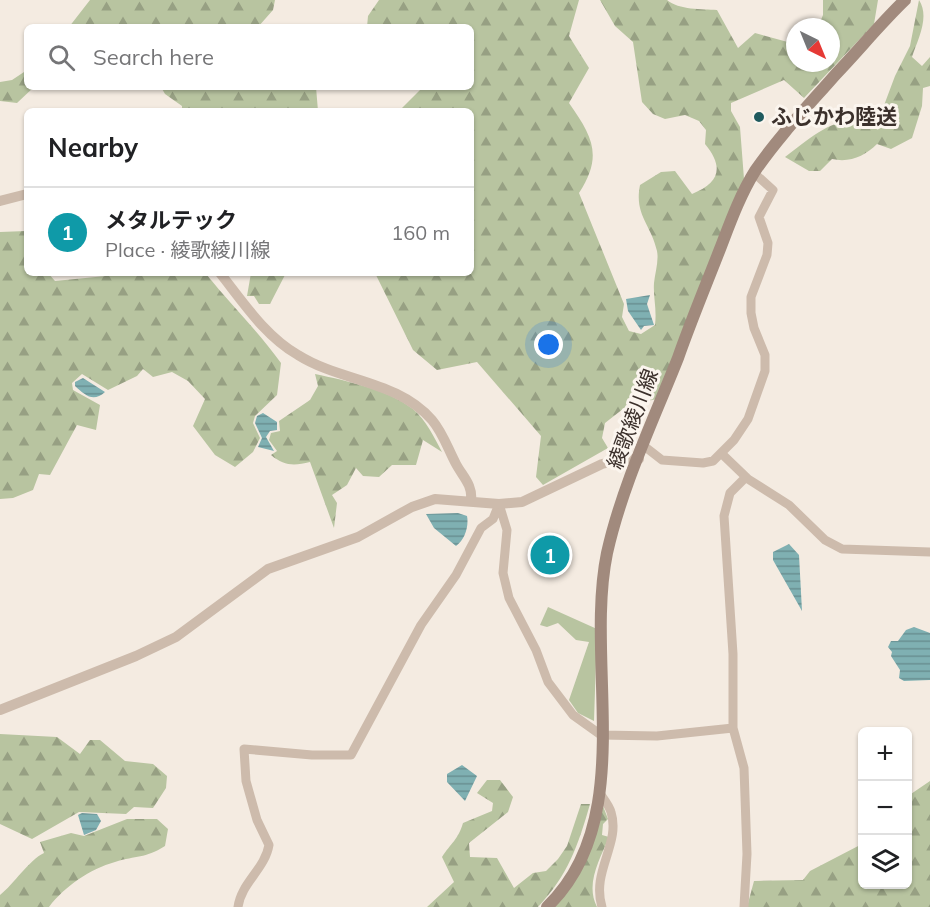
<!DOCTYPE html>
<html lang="en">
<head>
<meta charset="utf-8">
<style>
	body { margin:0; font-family:Mulish,"Noto Sans JP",sans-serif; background:#f6f6f6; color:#202124 }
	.controls { position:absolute; right:18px; bottom:18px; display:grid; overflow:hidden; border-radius:9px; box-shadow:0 2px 4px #0004 }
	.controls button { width:54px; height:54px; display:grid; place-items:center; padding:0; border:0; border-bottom:2px solid #e0e0e0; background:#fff; color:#202124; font:30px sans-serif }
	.compass { position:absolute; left:786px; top:18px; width:54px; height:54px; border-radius:50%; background:#fff; box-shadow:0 2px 4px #0004; rotate:137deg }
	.you { position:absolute; left:549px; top:345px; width:21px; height:21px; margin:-15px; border:4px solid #fff; border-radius:50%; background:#1a73e8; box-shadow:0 0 0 9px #1a73e833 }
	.badge { display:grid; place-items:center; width:39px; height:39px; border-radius:50%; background:#1a73e8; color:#fff; font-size:20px; font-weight:700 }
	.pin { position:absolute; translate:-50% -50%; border:3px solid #fff; box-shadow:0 2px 6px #0006 }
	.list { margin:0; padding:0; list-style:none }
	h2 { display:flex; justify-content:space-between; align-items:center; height:78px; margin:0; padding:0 24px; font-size:26px }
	h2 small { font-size:20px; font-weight:400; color:#757577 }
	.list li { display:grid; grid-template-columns:39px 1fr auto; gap:18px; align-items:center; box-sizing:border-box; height:90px; padding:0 24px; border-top:2px solid #e0e0e0 }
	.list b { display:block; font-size:22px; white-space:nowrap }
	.list p { margin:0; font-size:20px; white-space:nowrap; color:#757577 }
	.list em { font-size:20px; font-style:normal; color:#757577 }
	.icon { flex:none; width:33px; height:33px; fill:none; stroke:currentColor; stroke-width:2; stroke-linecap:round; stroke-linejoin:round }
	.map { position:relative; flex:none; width:930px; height:907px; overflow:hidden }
	.search { position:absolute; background:#fff; box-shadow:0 2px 4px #0004; left:24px; top:24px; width:450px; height:66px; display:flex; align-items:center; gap:15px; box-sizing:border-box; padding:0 21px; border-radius:9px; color:#757577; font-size:22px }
	.panel { position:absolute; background:#fff; box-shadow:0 2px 4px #0004; left:24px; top:108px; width:450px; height:168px; border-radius:9px }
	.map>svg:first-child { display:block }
	.green { fill:#b8c4a0 }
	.forest { fill:url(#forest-firs) }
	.water { fill:url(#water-rules) }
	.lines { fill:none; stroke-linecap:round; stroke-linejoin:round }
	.minor { stroke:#cdbbac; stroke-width:9 }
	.tertiary { stroke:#cdbbac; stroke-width:10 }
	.secondary { stroke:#a18a7d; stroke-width:12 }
	.poi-dot { fill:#1f5a5e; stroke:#fbf5ee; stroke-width:2 }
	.labels { text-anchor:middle; stroke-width:6; stroke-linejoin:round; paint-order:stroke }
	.poi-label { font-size:21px; font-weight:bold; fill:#3b302b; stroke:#fbf5ee; text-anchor:start }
	.street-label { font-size:21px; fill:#3b302b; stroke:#fbf5ee }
</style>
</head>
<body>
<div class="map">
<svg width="930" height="907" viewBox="0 0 930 907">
	<defs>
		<pattern id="forest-firs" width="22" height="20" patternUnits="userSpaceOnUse" patternTransform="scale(1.5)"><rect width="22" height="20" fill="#b8c4a0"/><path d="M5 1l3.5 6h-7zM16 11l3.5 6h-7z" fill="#97a083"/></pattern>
		<pattern id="water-rules" width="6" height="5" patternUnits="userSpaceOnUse" patternTransform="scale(1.5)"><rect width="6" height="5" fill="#7fb0b2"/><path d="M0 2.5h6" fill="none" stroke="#699091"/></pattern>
	</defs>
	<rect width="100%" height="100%" fill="#f4ebe1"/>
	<!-- green -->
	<path class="green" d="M548,607L597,629L594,721L578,713L569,700L589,642L576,640L558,623L547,627L540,625Z"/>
	<!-- forest -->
	<path class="forest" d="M90,0H275L273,10L258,27H69Z
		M379,0H579L569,36L589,68L569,103C593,137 603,156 579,193L624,304L622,317L629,331L641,334L655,325C657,309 653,297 654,283C655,273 659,261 657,251C651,224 634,215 640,185L661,172L675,171L692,194C720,183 724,167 705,144L706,130L699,121L685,115L665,119L653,114L642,102L633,42L615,26L600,0H667C679,10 702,9 717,10L738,48L755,33L795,44V63H831V27H818L823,15V0H878L874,24L804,98L784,80L731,103V111L740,127L744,179L657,399L628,405L605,423L602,438L608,448L543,485L536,477L541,436L477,362L437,370L413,350L375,273H471V111H399L420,90L419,87H471V27H367L368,16Z
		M919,0C930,17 918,39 912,57L922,66L930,57V86L923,88L922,106L912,138L891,149L877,144C865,156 850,163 832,159L820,171H809L785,157C818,133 829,118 873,120L883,108L895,76L910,46Z
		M27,70V87H34L17,103L0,101V82L12,80Z
		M161,87H316L318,111H182V106L165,94Z
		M26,231L27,273H48L55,281L136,273L207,275C231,305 259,332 281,363L277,395L255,416L253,423L260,438L253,452L235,467L215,455L193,426L205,399L188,381L172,372L153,377L143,369L137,376L108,390L82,374L72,383L73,390L100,405L96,430L77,425L50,475L39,474L33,490L13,498L0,499V232Z
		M251,273H298H286L270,304H259L254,296H247Z
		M315,374C347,381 387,389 413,409C426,420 434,437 442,452L423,440L416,465H392L379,477L363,476L356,468L347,485L332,495L337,503L334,528L310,462C294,466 284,466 271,455L277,451L269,440L271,433L280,431L279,421L310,400L318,386Z
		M0,734L57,737L80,754L90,740H100L125,761L153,764L167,776L166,788L153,808L134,807L126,814L79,812L32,839L0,824Z
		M487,780H500L513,797L508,812L469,843L470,857L497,858L514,888L533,873L546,871L558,859L567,846L581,804H590C578,846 568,875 538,907H427L454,882L442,857C451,843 458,840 463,823L492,811L493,803L477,793Z
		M930,781V907H747L754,881L803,880L810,871L862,844V884H908V796Z
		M603,806L608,819L603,824L602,835L609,837C600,859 585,884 597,907H555C580,878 594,842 603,806Z
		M127,819H157L168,829L165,846C144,859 137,855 115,862C90,869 65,886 49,907H0V895C14,884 29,860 44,853L40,842L71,833L84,836Z"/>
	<!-- water -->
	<path class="water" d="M650,295L647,304L654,325L644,326L641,330L628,311L626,299Z
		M83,378L105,392C93,403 85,395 75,386V382Z
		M263,413L277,422V430L270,431L266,437L274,451L258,447L262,438L255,423L257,416Z
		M458,513L467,516C469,526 465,540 456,546L434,528L426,514Z
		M789,544L799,555L802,611L773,560V552Z
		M914,627L930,633V680L904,681L899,678L900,670L891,656L892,652L888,647L891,641H898L906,630Z
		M462,765L477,776L465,801L447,782V774Z
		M82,813L97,814L101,821L96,830L84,835L78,815Z"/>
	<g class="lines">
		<!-- minor -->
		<path class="minor" d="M644,446L662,460L703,463L713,461L734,440L748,419L765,371V355L754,328L751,313V297L767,255L768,243L759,217L773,190L754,173
			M722,454L748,479L789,505L825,540L842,549L930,552
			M499,504L507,530L503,573L509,598L536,650L548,682L573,715L601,735L657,736L733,728
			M599,792C603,798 609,805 611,812C621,844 591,871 602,907
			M238,907C241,883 265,869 269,845L257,820L246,781L244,749L312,755H351L421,625L456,575L481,528L493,519L499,504
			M744,907L747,854L744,768L733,728V654L724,516L730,493L746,477"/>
		<!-- tertiary -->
		<path class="tertiary" d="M0,201L27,194
			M220,273C243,302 265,336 298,355C341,382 397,380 432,420C443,433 448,449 456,464C463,477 473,485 471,501
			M0,710L136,656L176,637L268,569L358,537L412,507L435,499L499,504L522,502L602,464L623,459H639"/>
		<!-- secondary -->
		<path class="secondary" d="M547,907C639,819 584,664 607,553C622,486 653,421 678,358C691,321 706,285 720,249C730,223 740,195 755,171C779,136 808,106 836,74C859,50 881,23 905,0"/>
	</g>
	<!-- markers -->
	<circle class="poi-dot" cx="759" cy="117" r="6"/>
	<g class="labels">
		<!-- poi labels -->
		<g class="poi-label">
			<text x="771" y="124">ふじかわ陸送</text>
		</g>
		<!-- street labels -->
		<g class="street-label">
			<text transform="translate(633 419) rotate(-69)" y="7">綾歌綾川線</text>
		</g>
	</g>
</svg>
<div class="controls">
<button>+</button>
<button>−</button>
<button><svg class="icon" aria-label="layers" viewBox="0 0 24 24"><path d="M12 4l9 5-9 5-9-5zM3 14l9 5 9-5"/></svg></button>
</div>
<svg class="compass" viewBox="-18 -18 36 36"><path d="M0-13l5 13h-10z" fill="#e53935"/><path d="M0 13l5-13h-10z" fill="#757577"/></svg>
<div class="you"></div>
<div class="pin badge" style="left:550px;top:555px;background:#0f9aa8">1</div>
<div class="search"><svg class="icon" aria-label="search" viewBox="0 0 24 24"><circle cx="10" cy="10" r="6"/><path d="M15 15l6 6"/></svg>Search here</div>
<section class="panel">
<h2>Nearby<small></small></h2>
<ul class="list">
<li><span class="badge" style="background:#0f9aa8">1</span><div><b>メタルテック</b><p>Place · 綾歌綾川線</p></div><em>160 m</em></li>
</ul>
</section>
</div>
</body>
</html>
